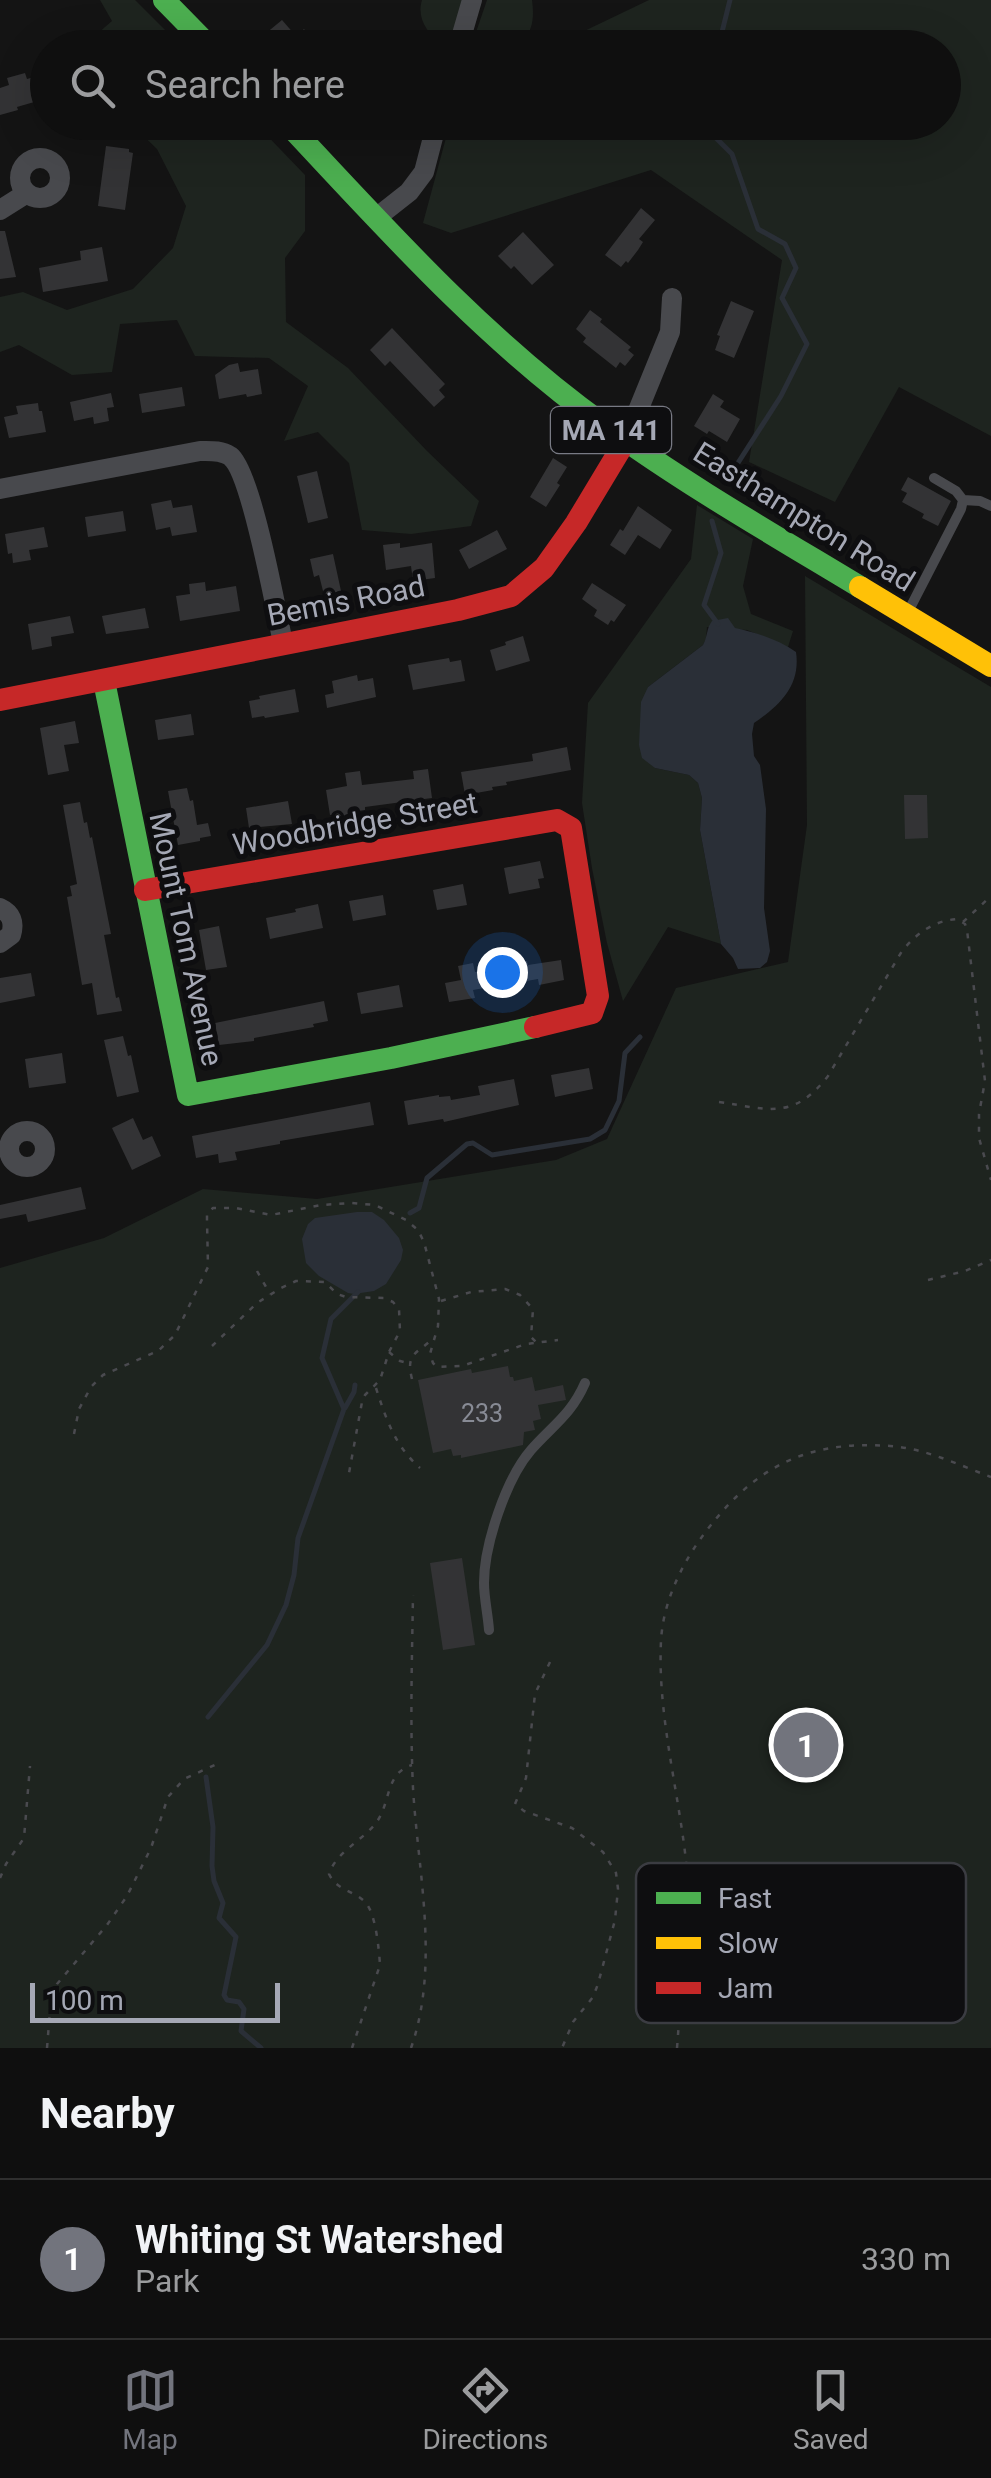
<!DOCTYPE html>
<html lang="en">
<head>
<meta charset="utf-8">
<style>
	body { margin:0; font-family:Roboto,sans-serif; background:#1d1d1d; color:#f1f3f6 }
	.scale { position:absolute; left:30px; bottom:25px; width:250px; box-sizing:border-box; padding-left:10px; border:5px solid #a5a8b5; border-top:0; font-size:28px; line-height:35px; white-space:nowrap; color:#a5a8b5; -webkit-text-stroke:8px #0e0e10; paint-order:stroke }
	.you { position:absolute; left:502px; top:972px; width:35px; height:35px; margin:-25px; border:8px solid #fff; border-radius:50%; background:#1a73e8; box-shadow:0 0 0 15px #1a73e833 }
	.badge { display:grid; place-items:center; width:65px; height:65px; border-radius:50%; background:#72747d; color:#fff; font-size:32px; font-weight:700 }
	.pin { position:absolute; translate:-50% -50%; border:5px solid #fff; box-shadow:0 2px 10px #0006 }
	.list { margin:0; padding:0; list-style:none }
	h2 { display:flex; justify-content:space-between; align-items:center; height:130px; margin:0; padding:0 40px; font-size:42px }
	h2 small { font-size:32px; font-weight:400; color:#9b9c9e }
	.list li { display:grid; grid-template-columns:65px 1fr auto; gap:30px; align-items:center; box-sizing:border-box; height:160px; padding:0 40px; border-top:2px solid #2f2f2f }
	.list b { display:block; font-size:38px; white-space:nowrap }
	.list p { margin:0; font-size:32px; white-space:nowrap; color:#9b9c9e }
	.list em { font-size:32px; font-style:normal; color:#9b9c9e }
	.icon { flex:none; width:55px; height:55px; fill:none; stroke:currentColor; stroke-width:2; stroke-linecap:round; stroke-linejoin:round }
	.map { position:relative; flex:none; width:991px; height:2048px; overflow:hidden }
	.search { position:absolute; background:#0f0f0f; box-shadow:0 10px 40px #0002; left:30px; right:30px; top:30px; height:110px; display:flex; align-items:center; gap:25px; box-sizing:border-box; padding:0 35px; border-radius:55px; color:#9b9c9e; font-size:38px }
	.sheet { height:290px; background:#0f0f0f }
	nav { display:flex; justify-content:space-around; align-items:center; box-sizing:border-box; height:140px; border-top:2px solid #2f2f2f; background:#0f0f0f; font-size:28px; color:#9b9c9e }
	nav a { display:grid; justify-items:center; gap:5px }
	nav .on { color:#72747d }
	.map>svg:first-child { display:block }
	.green { fill:#1e241f }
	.water { fill:#2a2f37 }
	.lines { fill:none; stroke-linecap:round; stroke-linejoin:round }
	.stream { stroke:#2a2f37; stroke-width:5 }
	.building { fill:#333335 }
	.path { stroke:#4a4a4f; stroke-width:2.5; stroke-dasharray:5 8; stroke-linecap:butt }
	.lane { stroke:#48494d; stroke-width:10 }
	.street { stroke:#48494d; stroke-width:20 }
	.fast { stroke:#4caf50; stroke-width:22 }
	.slow { stroke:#ffc107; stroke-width:22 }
	.jam { stroke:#c62828; stroke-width:22 }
	.labels { text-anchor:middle; stroke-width:10; stroke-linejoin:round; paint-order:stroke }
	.number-label { font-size:25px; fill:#888b95 }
	.shield { fill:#0e0e10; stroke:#787a84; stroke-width:2.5 }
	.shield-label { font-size:28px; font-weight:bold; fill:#a5a8b5 }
	.street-label { font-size:30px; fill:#a5a8b5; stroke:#0e0e10 }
	.key { fill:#0e0e10; stroke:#3b3c42; stroke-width:2.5 }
	.key-label { font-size:28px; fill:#a5a8b5 }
</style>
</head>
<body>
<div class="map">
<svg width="991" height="2048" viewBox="0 0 991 2048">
	<rect width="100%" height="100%" fill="#141414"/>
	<!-- green -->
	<path class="green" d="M100,0H135L182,47H82L112,21Z
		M422,0H463L449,47H442C429,33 416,20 422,0Z
		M487,0H532C539,50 507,48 471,47Z
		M649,0H991V436L899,387L835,502L749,462L782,260L651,170L451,233L423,223L450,123L944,122V48L551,47Z
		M130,123H255L305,175V231L285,258L286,322L348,368L427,451L479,501L471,526L411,534L362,530L349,463L318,432L284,441L308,386L269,358L195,356L177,320L120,324L112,372L72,375L19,345L0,352V297L23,292L67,310L133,289L173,248L186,206L157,149Z
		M697,505L753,539L743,586L751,614L793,631L788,647L747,630L707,627L706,639L703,645L648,687L639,745L655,768L689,775L698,783L702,798L700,830L721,944L668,927L623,1001L607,943L592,868L582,803L588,703L691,559Z
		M805,576L991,687V2048H0V1268L104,1238L203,1189L317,1199L556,1160L607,1139L676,988L788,962L807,825Z"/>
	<!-- water -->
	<path class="water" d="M728,618L735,628C755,632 779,640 796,652C801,686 779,706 754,723L752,734L754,756L760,765L766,809L764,908L770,951L767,962L760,968L738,969L733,958L721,944L700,830L702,798L698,783L689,775L655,768L642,758L639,745L641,702L648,687L703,645C708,636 706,629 712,621Z
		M357,1212H372L384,1220L399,1238L403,1250L401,1260L386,1284L374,1291L354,1294L348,1293L319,1276L306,1263L302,1239L308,1224L315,1218Z"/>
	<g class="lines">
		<!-- stream -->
		<path class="stream" d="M718,48L730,0
			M700,122L732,154L758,229L785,244L796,268L782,298L807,344L781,396L727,480
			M712,521L721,553L704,605L718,624
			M410,1213L419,1208L427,1178L467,1144L473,1143L492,1155L590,1139L605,1130L619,1101L625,1053L640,1037
			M345,1408L354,1392L355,1385
			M208,1717L267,1645L286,1605L294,1575L298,1538L344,1409L322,1358L331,1319L358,1292
			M206,1777L213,1827L212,1866L214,1881L223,1903L219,1918L236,1937L224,1995L227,2000L239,2002L244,2009L241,2031L261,2048"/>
	</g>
	<!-- building -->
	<path class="building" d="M282,20L296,36L304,29L319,48H276L265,34Z
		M25,73L27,79L48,73V98L17,107L18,110L0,115V88L9,85L7,78Z
		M106,146L129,149V152L133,153L125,210L98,206Z
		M641,208L655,220L639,239L643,242L638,250L628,263L626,261L621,267L605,255Z
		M0,231H5L16,277L0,279Z
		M523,232L554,265L532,285L514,266L511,269L498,256Z
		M102,247L108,281L43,292L39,268L81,260L80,251Z
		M731,301L754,311L734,358L715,350L720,336L717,335Z
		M590,310L602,319L600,322L631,347L628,350L634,355L625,366L620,362L616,368L583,342L586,338L576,329Z
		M392,328L445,384L439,390L445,397L434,407L390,361L385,366L370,350Z
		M238,363L240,372L258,369L262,394L247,397L246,394L219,399L215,375L229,365Z
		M182,387L185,406L142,413L139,394Z
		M111,393L114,407L107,408L109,421L94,424L93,417L74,421L70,402Z
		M713,394L724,401L720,407L740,419L727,442L709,431L707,434L694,426Z
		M38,403L39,411H42L46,432L9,438L4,417L18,414L16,406Z
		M553,458L567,467L557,483L560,485L546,507L530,497Z
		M317,471L328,518L308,523L297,476Z
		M908,477L951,501L938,526L922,518L924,514L902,502L907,493L901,490Z
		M171,500L173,508L192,505L197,532L172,536L170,527L156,530L151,504Z
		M638,506L672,530L660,549L638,535L625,555L610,545L620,529L623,531Z
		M123,511L126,531L88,537L85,517Z
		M44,527L48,547L29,550L31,560L13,563L12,553L8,554L5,534Z
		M497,530L507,549L469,569L459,550Z
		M400,543V548L432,543L435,578L413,581L411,566L386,570L383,545Z
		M333,554L341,591L324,595L319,575L314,577L310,559Z
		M205,582L206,591L236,586L240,611L180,621L176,596L190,594L189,584Z
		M592,583L626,605L614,622L611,620L608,625L594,616L597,610L582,599Z
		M145,608L149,628L106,634L102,616Z
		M70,616L74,633L51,637L52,646L32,650L28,624Z
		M523,636L530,661L496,671L490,650L506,645L505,642Z
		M449,658L450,662L461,660L465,681L413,690L408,665Z
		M357,675L358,681L373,678L376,697L327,708L325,695L334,693L332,681Z
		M295,689L299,712L265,718L264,716L252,718L249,701L260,699L259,696Z
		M191,714L194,735L158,740L155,720Z
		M75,721L79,743L64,745L69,771L48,775L40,728Z
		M567,747L571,770L506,782L507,785L492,787L493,790L465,795L461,772L533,761L532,754Z
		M428,769L432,798L365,807V810L358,811V814L339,817L338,814L330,815L326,790L347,786L345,773L360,771L362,785L414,779L413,771Z
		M187,788L190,801L193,800L197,825L208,823L211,836L200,838V841L178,845L168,791Z
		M904,795H927L928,838L905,839Z
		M288,801L292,824L249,828L246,808Z
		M80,802L84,823L87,822L90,838L92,837L111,934L104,935L116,998L119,997L122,1011L97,1015L92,983L82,985L67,897L72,896L70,886L77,884L63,805Z
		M540,861L544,878L538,879L540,888L509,894L504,868Z
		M463,884L467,905L437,910L433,890Z
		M383,895L386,915L353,921L349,901Z
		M318,904L323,928L270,939L266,918L296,912L295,909Z
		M219,926L227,967L206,970L199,930Z
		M561,960L564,980L539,985L538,979L515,983L512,964L527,961L528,965Z
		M473,963L475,972L487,970L490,987L473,990L475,998L449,1002L445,983L461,980L458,966Z
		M31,973L35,996L0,1003V978Z
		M399,985L403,1007L361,1014L357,993Z
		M324,1001L328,1021L313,1024L314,1027L254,1038V1041L219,1045L215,1023Z
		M123,1036L128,1056L131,1055L139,1092L117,1097L104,1040Z
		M62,1053L66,1083L29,1088L25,1059Z
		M589,1068L593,1089L555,1097L551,1075Z
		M514,1079L519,1105L444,1122L443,1119L408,1125L404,1101L439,1095V1097L450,1096L451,1100L480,1095L478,1086Z
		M370,1102L374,1125L280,1141V1144L235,1152L237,1160L219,1163L218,1154L196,1158L192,1136Z
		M133,1118L143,1140L152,1136L161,1156L132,1170L112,1128Z
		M81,1187L86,1209L28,1222L26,1214L0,1219V1205Z
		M508,1366L510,1377H513L514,1381L532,1377L535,1391L563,1385L566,1400L538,1405L541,1419L533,1421L535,1430L524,1432L523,1445L461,1458V1455L453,1456L451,1449L433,1453L418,1380L471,1369L472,1373Z
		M462,1558L475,1645L443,1650L430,1563Z"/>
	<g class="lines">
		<!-- path -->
		<path class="path" d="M963,922L991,896
			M719,1102C768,1109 793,1121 828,1076L902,951C917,933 933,921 957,919L965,924L967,930L985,1081L979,1114V1138L991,1180
			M257,1271L270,1294
			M928,1280L965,1271L991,1260
			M441,1301L471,1292L505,1289L520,1295L533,1309L531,1337L536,1342
			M212,1346L257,1303L281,1288L296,1281L325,1282L337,1294L346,1297L384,1298L393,1302L399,1309L400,1331L389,1352L380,1380L365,1395L362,1402L349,1473
			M389,1352L400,1361L408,1363
			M412,1379C405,1352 418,1354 433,1338
			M376,1388C386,1419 395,1446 420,1468
			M74,1434L79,1409L91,1387L103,1375L158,1351L175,1335L208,1267L207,1220V1214L213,1208H236L271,1215L321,1205L352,1203L375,1205L406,1220L418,1230L424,1242L439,1299L438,1326L430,1354L433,1363L437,1367L462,1366L526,1344L558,1340
			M550,1662L535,1694L526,1778L515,1804L524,1811L572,1828L603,1852L616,1873L618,1889L615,1920L598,1984L593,1997L573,2022L562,2048
			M0,1878L6,1864L24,1838L30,1766
			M47,2048L51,1998L57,1984L107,1925L127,1896L151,1848L168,1797L184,1779L219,1763
			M352,2048L380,1965C379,1950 376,1915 366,1903C354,1890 337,1891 329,1874C336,1852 362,1841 376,1823C391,1803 385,1773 412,1765
			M411,2048C440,1965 418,1873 413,1788C410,1723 412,1659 413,1595
			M677,2048C680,2010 682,1972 685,1934C686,1917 689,1899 688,1882C682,1802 657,1720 661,1641C663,1601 683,1561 707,1530C756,1466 808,1440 890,1446C924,1448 959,1465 991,1477"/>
		<!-- lane -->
		<path class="lane" d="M963,500L980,501L991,506
			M909,610L961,509L963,500L956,491L934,478
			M489,1630C488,1615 484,1598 484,1583C484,1545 506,1479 531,1450C553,1425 571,1415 585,1383"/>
		<!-- street -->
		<path class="street" d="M458,48L472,0
			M20 178a20 20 0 1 1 40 0a20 20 0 1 1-40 0Z
			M0,210L27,193
			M376,218L409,192L424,172L437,122
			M626,440L670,332L672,298
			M0,489L200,451C210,451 221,450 230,456C251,471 276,610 283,643
			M0,908C11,913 15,922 11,935L0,943
			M9 1149a18 18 0 1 1 36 0a18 18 0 1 1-36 0Z"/>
		<!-- fast -->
		<path class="fast" d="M164,0L211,48
			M286,122C385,228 485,340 604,425C685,484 774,535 860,587
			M104,681L188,1095L391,1058L535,1027"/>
		<!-- slow -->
		<path class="slow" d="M860,587L991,666"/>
		<!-- jam -->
		<path class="jam" d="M0,700L458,610L511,596L544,568L576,523L626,440
			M145,890L557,820L571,828L598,996L592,1013L535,1027"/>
	</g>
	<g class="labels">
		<!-- number labels -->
		<g class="number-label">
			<text x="482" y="1422">233</text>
		</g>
		<!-- shield labels -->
		<rect class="shield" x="551" y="407" width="120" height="46" rx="8"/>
		<g class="shield-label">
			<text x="611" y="440">MA 141</text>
		</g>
		<!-- street labels -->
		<g class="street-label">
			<text transform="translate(804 517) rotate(32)" y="10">Easthampton Road</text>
			<text transform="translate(346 601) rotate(-11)" y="10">Bemis Road</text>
			<text transform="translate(355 824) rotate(-10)" y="10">Woodbridge Street</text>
			<text transform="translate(186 939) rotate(78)" y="10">Mount Tom Avenue</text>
		</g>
	</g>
	<!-- legend -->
	<rect x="636" y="1863" width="330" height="160" rx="15" class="key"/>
	<rect x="656" y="1892" width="45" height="12" fill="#4caf50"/>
	<rect x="656" y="1937" width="45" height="12" fill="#ffc107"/>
	<rect x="656" y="1982" width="45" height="12" fill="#c62828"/>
	<g class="key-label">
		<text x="718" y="1908">Fast</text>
		<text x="718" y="1953">Slow</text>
		<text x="718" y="1998">Jam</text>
	</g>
</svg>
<div class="scale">100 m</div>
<div class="you"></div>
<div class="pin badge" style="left:806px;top:1745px">1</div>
<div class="search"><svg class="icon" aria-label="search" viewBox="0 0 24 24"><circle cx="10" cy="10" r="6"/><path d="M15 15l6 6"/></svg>Search here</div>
</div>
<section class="sheet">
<h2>Nearby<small></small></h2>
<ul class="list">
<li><span class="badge">1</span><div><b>Whiting St Watershed</b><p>Park</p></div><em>330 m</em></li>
</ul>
</section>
<nav>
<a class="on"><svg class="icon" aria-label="map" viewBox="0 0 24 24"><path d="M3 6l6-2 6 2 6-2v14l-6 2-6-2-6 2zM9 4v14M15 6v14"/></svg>Map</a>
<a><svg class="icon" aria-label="directions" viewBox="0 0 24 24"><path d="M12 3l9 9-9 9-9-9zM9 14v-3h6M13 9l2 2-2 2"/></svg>Directions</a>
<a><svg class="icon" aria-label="saved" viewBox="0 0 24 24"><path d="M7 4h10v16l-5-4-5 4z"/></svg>Saved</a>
</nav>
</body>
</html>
